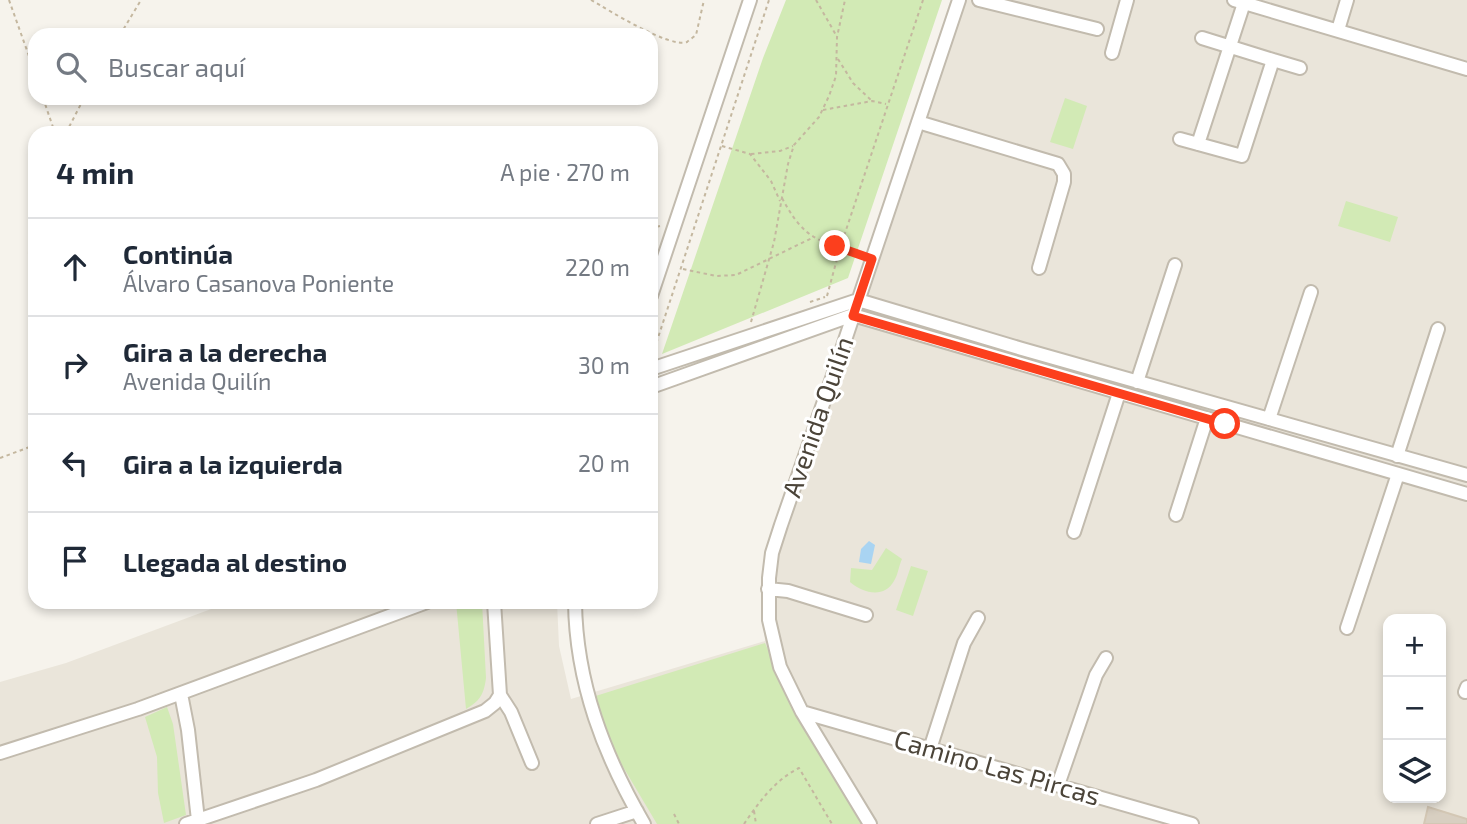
<!DOCTYPE html>
<html lang="es">
<head>
<meta charset="utf-8">
<style>
	body { margin:0; font-family:"Exo 2",sans-serif; background:#f2f2f3; color:#1f2937 }
	.controls { position:absolute; right:21px; bottom:21px; display:grid; overflow:hidden; border-radius:14px; box-shadow:0 4px 10px #0003 }
	.controls button { width:63px; height:63px; display:grid; place-items:center; padding:0; border:0; border-bottom:2px solid #e0e1e3; background:#fff; color:#1f2937; font:35px sans-serif }
	.stop { position:absolute; width:21px; height:21px; margin:-16px; border:5px solid #fc3f1d; border-radius:50%; background:#fff }
	.stop.end { background:#fc3f1d; border-color:#fff; box-shadow:0 2px 7px #0008 }
	.list { margin:0; padding:0; list-style:none }
	h2 { display:flex; justify-content:space-between; align-items:center; height:91px; margin:0; padding:0 28px; font-size:30px }
	h2 small { font-size:23px; font-weight:400; color:#747a83 }
	.list li { display:grid; grid-template-columns:46px 1fr auto; gap:21px; align-items:center; box-sizing:border-box; height:98px; padding:0 28px; border-top:2px solid #e0e1e3 }
	.list b { display:block; font-size:26px; white-space:nowrap }
	.list p { margin:0; font-size:23px; white-space:nowrap; color:#747a83 }
	.list em { font-size:23px; font-style:normal; color:#747a83 }
	.icon { flex:none; width:38px; height:38px; fill:none; stroke:currentColor; stroke-width:2; stroke-linecap:round; stroke-linejoin:round }
	.map { position:relative; flex:none; width:1467px; height:824px; overflow:hidden }
	.search { position:absolute; background:#fff; box-shadow:0 4px 10px #0003; left:28px; top:28px; width:630px; height:77px; display:flex; align-items:center; gap:18px; box-sizing:border-box; padding:0 24px; border-radius:21px; color:#747a83; font-size:26px }
	.panel { position:absolute; background:#fff; box-shadow:0 4px 10px #0003; left:28px; top:126px; width:630px; height:483px; border-radius:21px }
	.map>svg:first-child { display:block }
	.residential { fill:#eae5da; fill-rule:evenodd }
	.green { fill:#d2eab5 }
	.water { fill:#a9d4f2 }
	.building { fill:#d8cfc1; stroke:#d3c7b4; stroke-width:2 }
	.lines { fill:none; stroke-linecap:round; stroke-linejoin:round }
	.minor-casing { stroke:#c2bbae; stroke-width:16 }
	.path { stroke:#c4b79f; stroke-width:2; stroke-dasharray:3.5 3.5; stroke-linecap:butt }
	.minor { stroke:#fff; stroke-width:12 }
	.route { stroke:#fc3f1d; stroke-width:9 }
	.labels { text-anchor:middle; stroke-width:6; stroke-linejoin:round; paint-order:stroke }
	.street-label { font-size:26px; fill:#4b4439; stroke:#fff }
</style>
</head>
<body>
<div class="map">
<svg width="1467" height="824" viewBox="0 0 1467 824">
	<rect width="100%" height="100%" fill="#f6f3ec"/>
	<!-- residential -->
	<path class="residential" d="M952,0H1467V824H0V682L66,663L230,602H557L559,646L571,699L765,641L762,593L770,543ZM1388,619H1441V798H1388Z"/>
	<!-- green -->
	<path class="green" d="M786,0H942L848,278L662,354L763,58Z
		M1065,98L1087,106L1073,149L1050,142Z
		M1346,201L1398,217L1390,242L1338,226Z
		M886,548L902,559C899,565 898,575 894,581C884,599 863,593 850,582L851,568L872,570Z
		M911,566L928,571L913,616L896,610Z
		M456,602H482L486,678C484,694 480,701 466,709Z
		M765,643L793,706L863,824H657L603,733L586,699Z
		M167,707L173,724L186,815L164,823L158,793L157,757L145,717Z"/>
	<!-- water -->
	<path class="water" d="M869,541L875,545L871,564L859,562L861,549Z"/>
	<!-- building -->
	<path class="building" d="M1428,807L1467,819V824H1424Z"/>
	<g class="lines">
		<!-- minor casing -->
		<g class="minor-casing">
			<path id="minor" d="M979,0L1097,29
				M1234,0L1467,69
				M1338,30L1347,0
				M1112,53L1127,0
				M1273,60L1300,68
				M918,122L1058,164L1064,174V182L1039,268
				M1180,139L1242,156L1273,60L1202,38
				M1198,144L1244,3
				M651,296L750,0
				M651,369L858,300L1022,349L1467,475
				M1137,382L1175,265
				M651,387L853,315L1467,494
				M1269,419L1311,292
				M1397,456L1438,329
				M1176,515L1207,418
				M1074,532L1119,393
				M768,589L788,591L866,615
				M575,602C576,683 604,755 644,824
				M1347,628L1398,474
				M1465,692L1467,687
				M181,694L188,730L198,820
				M500,695L511,712L532,763
				M802,712L1192,824
				M930,749L964,643L978,618
				M0,753L138,709L427,602
				M1058,785L1096,675L1106,658
				M186,824L316,780L485,711L495,703L500,695L494,602
				M597,824L637,811
				M870,824L802,712L780,667L769,620V578L772,553L781,525L839,358L959,0"/>
		</g>
		<!-- path -->
		<path class="path" d="M9,0L35,73
			M591,0C609,10 668,48 687,42C688,41 695,36 696,35L704,0
			M816,0L836,35
			M120,35L141,0
			M838,59L853,83L872,101
			M43,98L55,133
			M823,110L872,101L886,104
			M66,133L84,98
			M722,146L750,154L771,181L780,201
			M751,154L780,151L793,146
			M782,198C805,241 818,240 861,255
			M35,202C28,228 26,273 35,298
			M651,228L660,226
			M683,269L716,276L736,275L812,238
			M827,296L840,248L923,0
			M810,302L825,297
			M751,322L774,242L788,164L794,145L819,117L829,96L836,76L837,37L845,0
			M652,356L769,0
			M0,458L35,445
			M754,811L756,824
			M674,814L679,824
			M744,824C759,802 775,780 799,768L832,824"/>
		<!-- minor -->
		<use href="#minor" class="minor"/>
	</g>
	<g class="lines">
		<!-- route -->
		<path class="route" d="M835,246L872,259L853,316L1225,424"/>
	</g>
	<g class="labels">
		<!-- street labels -->
		<g class="street-label">
			<text transform="translate(818 417) rotate(-71)" y="9">Avenida Quilín</text>
			<text transform="translate(997 768) rotate(16)" y="9">Camino Las Pircas</text>
		</g>
	</g>
</svg>
<div class="controls">
<button>+</button>
<button>−</button>
<button><svg class="icon" aria-label="layers" viewBox="0 0 24 24"><path d="M12 4l9 5-9 5-9-5zM3 14l9 5 9-5"/></svg></button>
</div>
<div class="stop" style="left:1225px;top:424px"></div>
<div class="stop end" style="left:835px;top:246px"></div>
<div class="search"><svg class="icon" aria-label="search" viewBox="0 0 24 24"><circle cx="10" cy="10" r="6"/><path d="M15 15l6 6"/></svg>Buscar aquí</div>
<section class="panel">
<h2>4 min<small>A pie · 270 m</small></h2>
<ul class="list">
<li><svg class="icon" aria-label="ahead" viewBox="0 0 24 24"><path d="M12 20V5M6 11l6-6 6 6"/></svg><div><b>Continúa</b><p>Álvaro Casanova Poniente</p></div><em>220 m</em></li>
<li><svg class="icon" aria-label="right" viewBox="0 0 24 24"><path d="M7 20v-9h11M14 6l5 5-5 5"/></svg><div><b>Gira a la derecha</b><p>Avenida Quilín</p></div><em>30 m</em></li>
<li><svg class="icon" aria-label="left" viewBox="0 0 24 24"><path d="M17 20v-9H6M10 6l-5 5 5 5"/></svg><div><b>Gira a la izquierda</b></div><em>20 m</em></li>
<li><svg class="icon" aria-label="arrive" viewBox="0 0 24 24"><path d="M6 21V4h12l-3 4 3 4H6"/></svg><div><b>Llegada al destino</b></div></li>
</ul>
</section>
</div>
</body>
</html>
